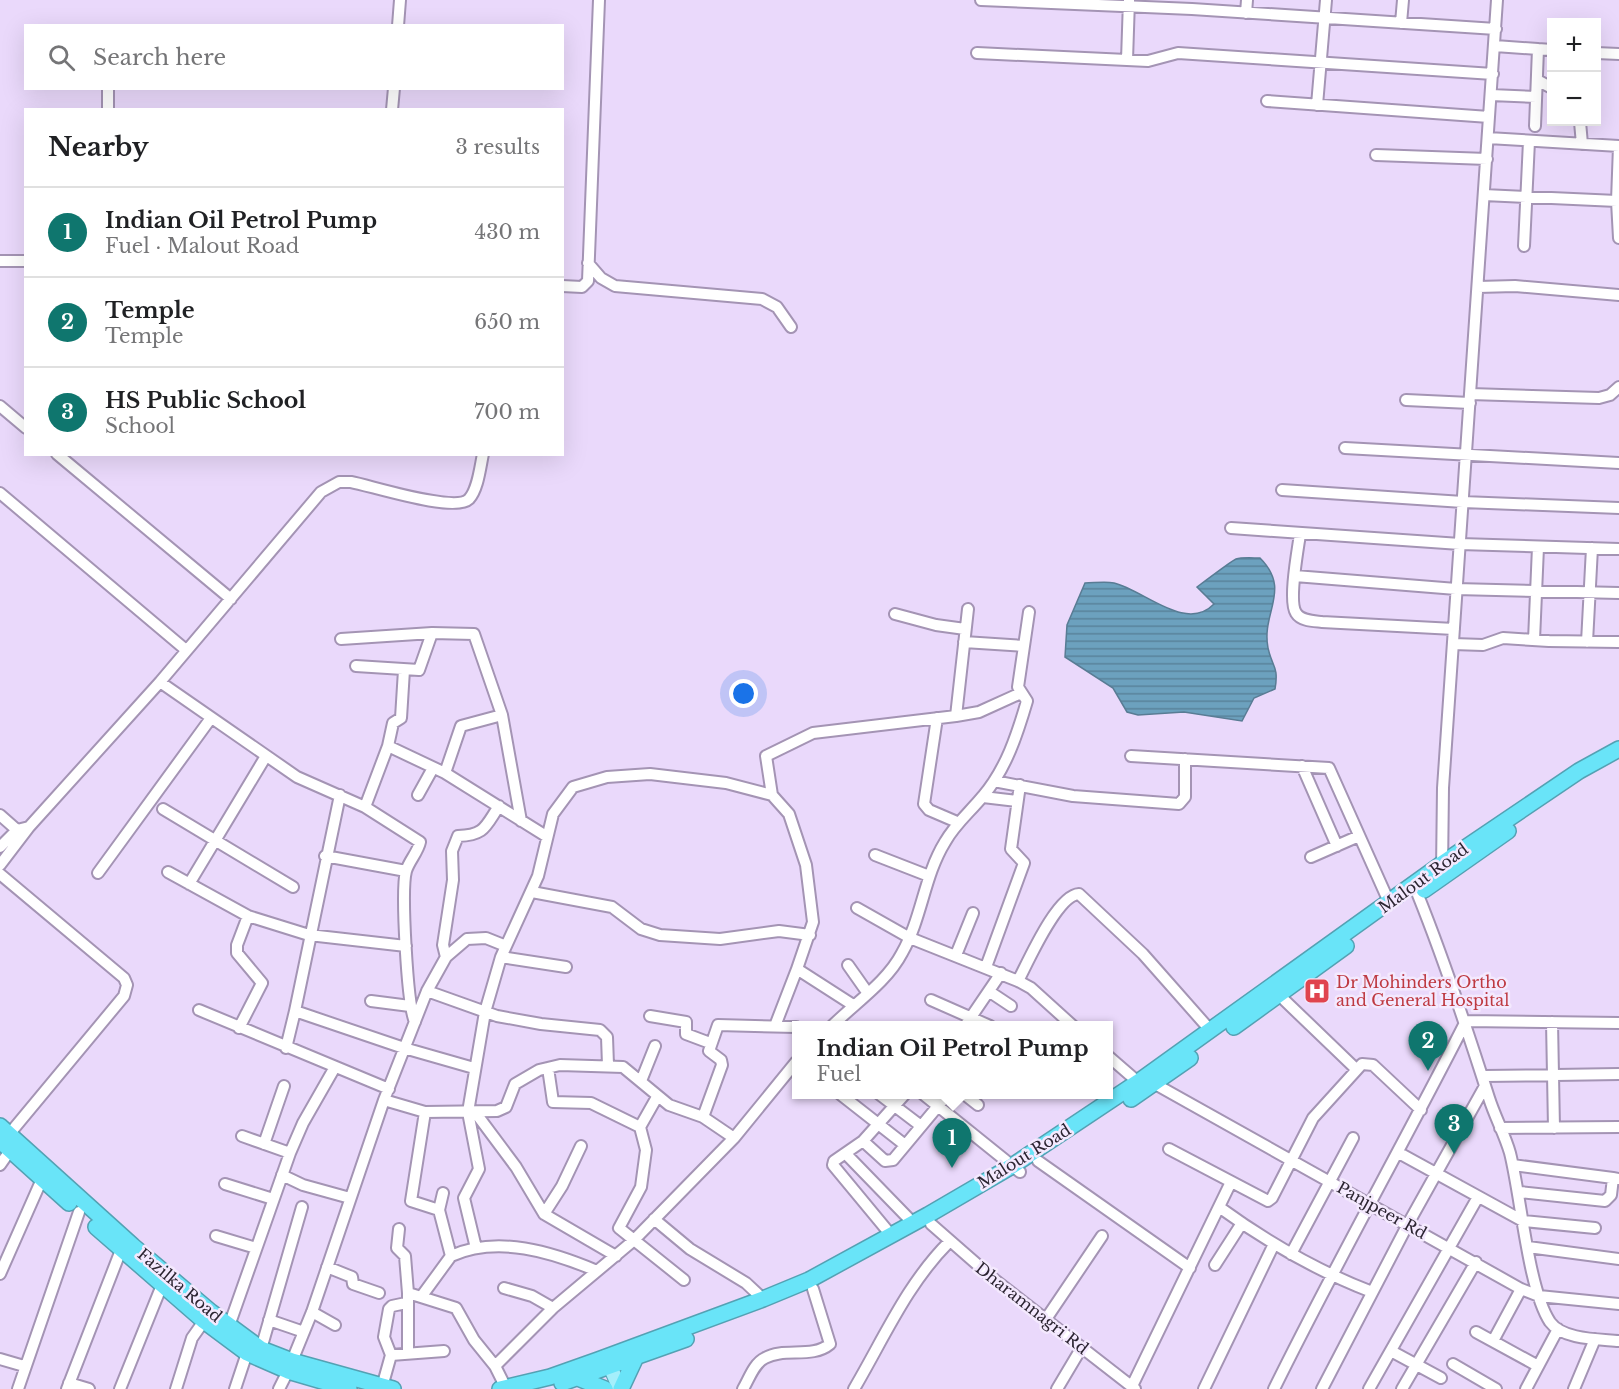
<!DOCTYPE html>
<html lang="en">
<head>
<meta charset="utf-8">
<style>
	body { margin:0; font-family:"Libre Baskerville",serif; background:#f6f6f6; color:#202124 }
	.controls { position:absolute; right:18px; top:18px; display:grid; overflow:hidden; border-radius:0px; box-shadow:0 6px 24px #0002 }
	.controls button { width:54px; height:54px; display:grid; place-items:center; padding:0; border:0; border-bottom:2px solid #e0e0e0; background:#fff; color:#202124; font:30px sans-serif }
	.you { position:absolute; left:744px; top:694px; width:21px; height:21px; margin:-15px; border:4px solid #fff; border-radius:50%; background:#1a73e8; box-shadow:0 0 0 9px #1a73e833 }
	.badge { display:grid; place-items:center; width:39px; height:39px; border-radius:50%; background:#0f766e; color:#fff; font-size:20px; font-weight:700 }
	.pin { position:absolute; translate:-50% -50px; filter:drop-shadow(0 2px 3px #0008) }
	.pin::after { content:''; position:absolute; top:32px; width:21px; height:18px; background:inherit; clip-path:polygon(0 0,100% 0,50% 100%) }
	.popup { position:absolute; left:792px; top:1021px; width:321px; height:78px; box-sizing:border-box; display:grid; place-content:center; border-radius:0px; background:#fff; filter:drop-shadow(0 2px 4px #0005); font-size:20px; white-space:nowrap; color:#757577 }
	.popup b { font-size:22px; color:#202124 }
	.popup::after { content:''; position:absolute; left:50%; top:100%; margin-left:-12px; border:12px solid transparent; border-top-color:#fff }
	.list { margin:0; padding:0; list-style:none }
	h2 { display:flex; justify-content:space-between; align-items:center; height:78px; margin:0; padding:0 24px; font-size:26px }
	h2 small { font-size:20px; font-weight:400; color:#757577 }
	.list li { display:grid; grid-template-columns:39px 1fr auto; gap:18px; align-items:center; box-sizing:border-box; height:90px; padding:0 24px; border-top:2px solid #e0e0e0 }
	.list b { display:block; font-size:22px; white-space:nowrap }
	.list p { margin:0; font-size:20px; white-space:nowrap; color:#757577 }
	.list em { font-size:20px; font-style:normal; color:#757577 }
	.icon { flex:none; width:33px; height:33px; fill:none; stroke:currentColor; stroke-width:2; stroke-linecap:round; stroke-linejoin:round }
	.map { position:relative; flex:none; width:1619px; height:1389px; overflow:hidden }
	.search { position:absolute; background:#fff; box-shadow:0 6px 24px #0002; left:24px; top:24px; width:540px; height:66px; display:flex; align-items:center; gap:15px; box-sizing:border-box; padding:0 21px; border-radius:0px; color:#757577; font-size:22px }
	.panel { position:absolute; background:#fff; box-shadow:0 6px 24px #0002; left:24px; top:108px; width:540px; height:348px; border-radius:0px }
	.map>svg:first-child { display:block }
	.water { fill:url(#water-rules); stroke:#597c94; stroke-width:1.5 }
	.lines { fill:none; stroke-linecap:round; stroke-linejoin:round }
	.minor-casing { stroke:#a494b4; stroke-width:14 }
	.major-casing { stroke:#54a1b3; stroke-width:16 }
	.highway-casing { stroke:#54a1b3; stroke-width:18 }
	.minor { stroke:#fff; stroke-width:10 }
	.major { stroke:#a5effb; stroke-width:14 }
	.highway { stroke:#69e4f8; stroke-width:15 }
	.labels { text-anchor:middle; stroke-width:5; stroke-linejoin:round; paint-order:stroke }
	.street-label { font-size:16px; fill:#2c2532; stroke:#f4e9fe }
	.health-label { font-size:16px; fill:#be3a42; stroke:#f4e9fe; text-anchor:start }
</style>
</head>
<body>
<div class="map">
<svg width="1619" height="1389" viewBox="0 0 1619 1389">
	<defs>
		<pattern id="water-rules" width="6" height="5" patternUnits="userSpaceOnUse" patternTransform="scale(1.5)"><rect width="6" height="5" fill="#6ca1be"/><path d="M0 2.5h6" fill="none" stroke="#59839b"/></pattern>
	</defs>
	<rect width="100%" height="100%" fill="#ead9fb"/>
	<!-- water -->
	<path class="water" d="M1260,558C1292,590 1261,612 1268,648C1272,667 1279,666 1275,689L1254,698L1242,721L1184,712L1138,715L1127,712L1113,688L1065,657L1067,625L1085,583C1094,583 1105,581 1114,583C1144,590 1186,633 1214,604L1197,587C1201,584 1233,560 1236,559C1242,557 1253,558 1260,558Z"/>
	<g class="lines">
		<!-- minor casing -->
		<g class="minor-casing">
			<path id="minor" d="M981,0L1192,9L1496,29
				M1246,13L1247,0
				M1401,23L1403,0
				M398,26L400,0
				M1495,46L1552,50
				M977,53L1148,61L1178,53L1493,74
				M1596,53L1619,54
				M1127,60L1129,0
				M1537,80L1552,88
				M1491,95L1536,97
				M1267,101L1489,117
				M1317,105L1326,0
				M108,110V88
				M392,110L394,88
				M1580,122L1582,144
				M1535,126L1538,49
				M1488,138L1619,146
				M1619,146L1617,201L1619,238
				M1376,155L1487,159
				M1484,195L1617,201
				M1524,246L1529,141
				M0,261H26
				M588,263L601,278L615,286L762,299L777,307L791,327
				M562,286L582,287L588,281L599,0
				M1478,287L1515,286L1619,295
				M1470,394L1599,398L1610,395L1619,387
				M1406,400L1470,403
				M0,406L26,428
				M1345,448L1619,463
				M57,454L231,599
				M1282,490L1463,502L1619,508
				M0,493L186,650
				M1231,528L1460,544L1619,549
				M1300,534C1298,549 1288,601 1296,613C1301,621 1313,621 1322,622L1454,629
				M1295,576L1456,589L1619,593
				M895,614L936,625L965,629
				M341,639L432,633L474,634L502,715L521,821
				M1534,640L1538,547
				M964,642L1024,646
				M1587,642L1592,548
				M1453,644L1483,645L1503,638L1549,641L1619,642
				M356,666L419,670L432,633
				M160,682L297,777L365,807L420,842C418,852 409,861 406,871C401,890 407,1004 415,1022
				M956,716L968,609
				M937,718L924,804L929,810L957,822
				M388,746L445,773L546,836
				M1131,756L1329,768L1389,902
				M1302,766L1337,846
				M445,773L461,726L502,715
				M994,781L1073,796L1179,804L1185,797V759
				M340,795L295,1011L404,1048L474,1068
				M418,795L433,768
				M772,795L766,756L813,733L956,716L979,712L1021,693
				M983,797L1017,801
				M365,807L388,746L393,723L401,718L404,670
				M163,809L293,887
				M0,815L17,830
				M0,847L17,830L29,827
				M875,855L929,876
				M325,856L406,871
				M1311,857L1359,836
				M0,865L29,827L160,682L321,492L339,482H351C372,486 455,513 469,499C478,489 480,468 483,454
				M1442,869L1443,788L1497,0
				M168,872L248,916L309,935L406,946
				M98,873L211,718
				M0,874L124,978L127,985L124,996L6,1138
				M189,884L266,756
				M532,892L612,907L641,929L660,935L720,939L779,931L810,935
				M1418,895C1445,962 1467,1029 1489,1098C1495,1117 1505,1135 1510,1153C1521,1196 1528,1289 1550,1322C1563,1340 1599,1339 1619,1341
				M857,908L910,938L1018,981L1031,988L1073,1026
				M956,955L973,913
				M446,957L443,945L453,880L452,851L458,836C485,835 485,827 499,806
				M501,957L566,967
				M848,965L867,992
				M986,967L1024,863L1011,849L1020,785
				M1018,981C1028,962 1057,895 1079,894L1143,954L1211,1031
				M427,991L497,1016L541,1024L600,1030L607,1037L608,1065
				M990,992L1011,1006
				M1278,994L1356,1069
				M931,1000L990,1026
				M371,1001L410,1006
				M199,1010L389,1089
				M650,1016L686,1022V1034L710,1043
				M1552,1022L1554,1128
				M775,1026L797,969
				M832,1026C855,1003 887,982 902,953C922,918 924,876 945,842C955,824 970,812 983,796C1006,769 1017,735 1027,701L1018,687L1029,612
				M965,1026L1001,973
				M239,1028L262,983L237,953V945L248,916
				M286,1048L295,1011
				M1108,1056L1138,1082
				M548,1068L553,1102L591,1103L640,1127
				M1484,1076L1619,1074
				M641,1081L655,1046
				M1155,1084L1521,1289L1539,1296L1619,1304
				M840,1094L905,1145
				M879,1094L921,1126
				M923,1094L1020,1172
				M964,1094L978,1105
				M657,1097L640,1127L646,1150L641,1187L619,1228L684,1280
				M384,1100L425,1112L497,1111L506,1107L515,1084L539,1070L560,1065L623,1067L669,1105L703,1117L734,1138
				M425,1112L411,1201L439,1210
				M475,1112L516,1167L544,1214L616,1256
				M703,1117L722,1065L721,1060L709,1051L718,1025L796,1027
				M1500,1128L1619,1127
				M242,1136L290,1153
				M863,1141L885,1161L893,1160L948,1094
				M264,1144L284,1086
				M1169,1149L1268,1201L1272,1198L1313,1118L1362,1064L1373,1065L1421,1110
				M1399,1153L1523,1221L1595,1228
				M846,1154L913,1223
				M1038,1161L1190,1268
				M0,1165L14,1145
				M1513,1165L1613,1178
				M282,1175L303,1185L350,1198
				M225,1184L273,1199
				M1520,1192L1605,1201L1611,1195L1613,1178L1619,1179
				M1219,1207C1267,1242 1317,1271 1372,1292
				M544,1214L562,1186L581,1146
				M654,1219L690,1249L746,1283L763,1299
				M931,1224L995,1280L1135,1389
				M399,1229L397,1248L405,1256L408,1293V1354
				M891,1235L833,1165L834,1161L863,1141L905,1094
				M216,1236L256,1248
				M1528,1247L1619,1259
				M476,1248L464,1198L479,1169L468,1112L485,1012L501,957L538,876L553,814L573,787L607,777L650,774L726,783L772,795L789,814L806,865L813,922L797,969L853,1005
				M1291,1254L1353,1138
				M451,1256C498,1235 552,1252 597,1271
				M1215,1265L1242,1223
				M327,1267L352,1277L353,1284L379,1293
				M0,1274L42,1179
				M504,1288L532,1296L553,1308
				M408,1293L421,1297L451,1256L439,1210L443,1193
				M421,1297L456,1308L474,1340L495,1366
				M312,1312L335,1325
				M1046,1319L1102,1236
				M269,1320L304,1332
				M229,1326L290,1153L303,1123L335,1067
				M1476,1332L1538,1366
				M1493,1341L1521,1289
				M261,1349L302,1207
				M1391,1351L1441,1378
				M391,1355L384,1337L389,1309L392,1306L406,1303
				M0,1359L24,1366
				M292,1361L312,1312L384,1100L427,991L446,957L467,939L486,938L506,946
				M1453,1364L1496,1389
				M69,1383L89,1389
				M1132,1386L1231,1182
				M382,1387L391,1355L444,1351
				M506,1388L495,1366L553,1308L633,1241L734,1138L796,1062
				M18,1389L79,1212
				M67,1389L121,1250
				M120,1389L162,1285
				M176,1389L192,1338L204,1321
				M235,1389L247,1353
				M279,1389L288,1371
				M743,1389C749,1379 754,1363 765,1358C784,1347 812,1359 830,1344L813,1289
				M854,1389C884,1338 907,1284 949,1242
				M1057,1389L1082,1347
				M1204,1389L1274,1244
				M1274,1389C1335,1265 1403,1145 1466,1021L1619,1023
				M1322,1389L1408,1224L1485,1086
				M1369,1389L1478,1197
				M1402,1389L1476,1262
				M1526,1389L1558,1329
				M1574,1389L1595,1339"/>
		</g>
		<!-- major casing -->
		<g class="major-casing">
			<path id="major" d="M606,1357L620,1389"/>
		</g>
		<!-- highway casing -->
		<g class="highway-casing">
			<path id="highway" d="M1424,890L1508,831
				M1234,1027L1346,946
				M1131,1099L1190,1058
				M0,1126L133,1246L211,1312L261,1349L292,1361L393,1389
				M0,1141L69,1203
				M96,1227L204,1321L247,1353L288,1371L349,1389
				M578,1378L605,1389
				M562,1383L686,1339
				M500,1389L550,1377L598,1360L763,1299L809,1280L928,1215L1012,1166L1138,1082L1440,865L1579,771L1619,749
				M621,1389L635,1359"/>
		</g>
		<!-- minor -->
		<use href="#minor" class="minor"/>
		<!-- major -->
		<use href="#major" class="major"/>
		<!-- highway -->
		<use href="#highway" class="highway"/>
	</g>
	<!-- icons -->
	<defs>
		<g id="hospital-square" transform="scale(1.35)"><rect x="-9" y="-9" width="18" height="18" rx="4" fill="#e0444e" stroke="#f4e9fe"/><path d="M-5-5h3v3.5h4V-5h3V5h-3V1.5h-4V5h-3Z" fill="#fff"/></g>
	</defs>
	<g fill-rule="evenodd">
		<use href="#hospital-square" x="1317" y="991"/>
	</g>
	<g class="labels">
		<!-- street labels -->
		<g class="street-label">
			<text transform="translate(1423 878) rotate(-36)" y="6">Malout Road</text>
			<text transform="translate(1024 1156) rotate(-32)" y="6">Malout Road</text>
			<text transform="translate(1382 1210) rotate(29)" y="6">Panjpeer Rd</text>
			<text transform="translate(180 1285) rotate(40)" y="6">Fazilka Road</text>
			<text transform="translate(1032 1308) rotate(38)" y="6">Dharamnagri Rd</text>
		</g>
		<!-- health labels -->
		<g class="health-label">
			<text x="1336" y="988">Dr Mohinders Ortho<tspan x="1336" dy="18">and General Hospital</tspan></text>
		</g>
	</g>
</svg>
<div class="controls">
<button>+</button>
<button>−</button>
</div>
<div class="you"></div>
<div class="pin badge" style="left:952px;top:1168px">1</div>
<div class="popup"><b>Indian Oil Petrol Pump</b>Fuel</div>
<div class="pin badge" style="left:1428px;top:1071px">2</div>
<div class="pin badge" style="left:1454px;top:1154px">3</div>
<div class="search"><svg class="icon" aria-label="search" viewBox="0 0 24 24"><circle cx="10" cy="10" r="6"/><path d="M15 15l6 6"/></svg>Search here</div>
<section class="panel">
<h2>Nearby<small>3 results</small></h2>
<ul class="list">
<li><span class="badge">1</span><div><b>Indian Oil Petrol Pump</b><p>Fuel · Malout Road</p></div><em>430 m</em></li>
<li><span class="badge">2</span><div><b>Temple</b><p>Temple</p></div><em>650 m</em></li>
<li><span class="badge">3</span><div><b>HS Public School</b><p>School</p></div><em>700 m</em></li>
</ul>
</section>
</div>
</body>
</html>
